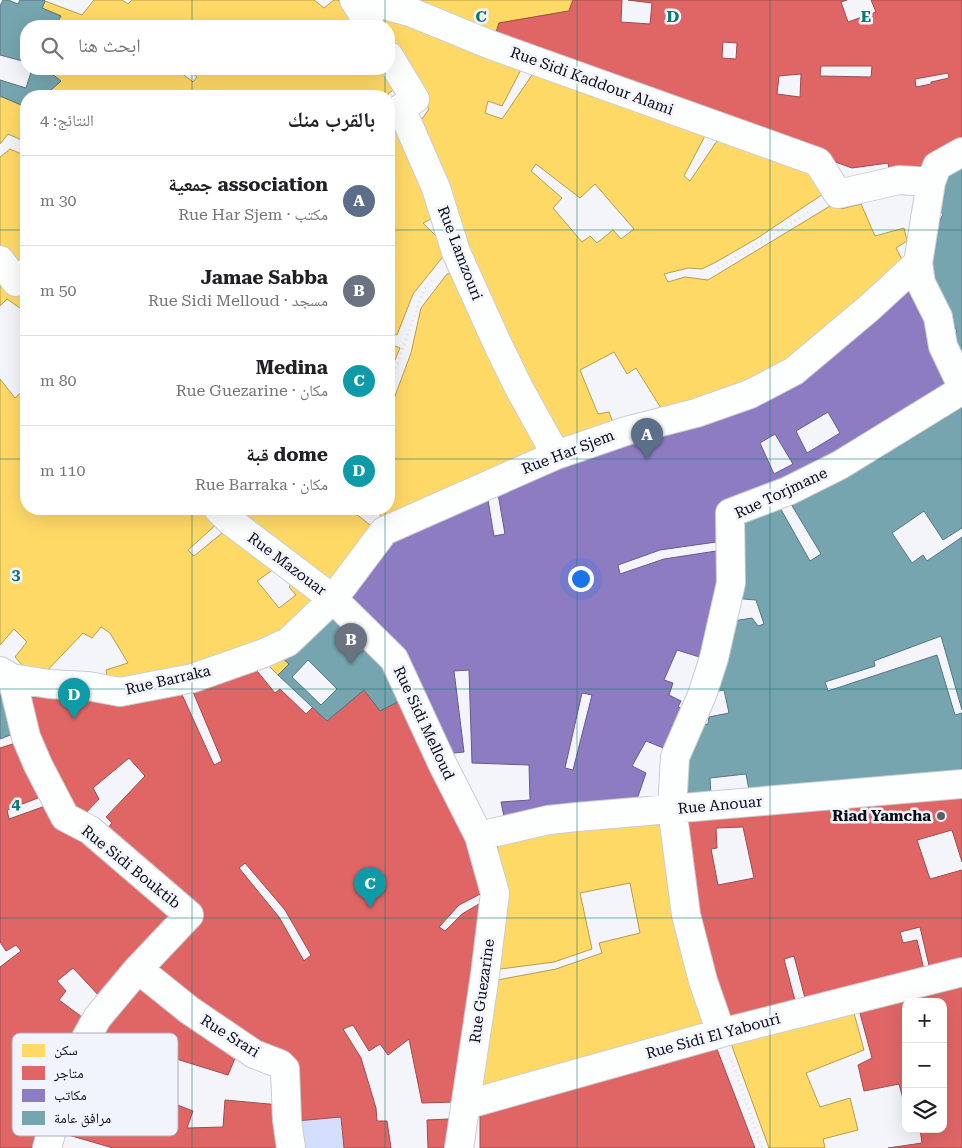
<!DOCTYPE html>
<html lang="ar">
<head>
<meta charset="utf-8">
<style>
	body { margin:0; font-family:"Roboto Serif","Noto Naskh Arabic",serif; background:#f2f2f2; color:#202124; direction:rtl }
	.controls { position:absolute; right:15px; bottom:15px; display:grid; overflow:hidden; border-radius:10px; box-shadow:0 5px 20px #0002 }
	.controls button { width:45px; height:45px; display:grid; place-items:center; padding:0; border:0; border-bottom:1px solid #e0e0e0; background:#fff; color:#202124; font:25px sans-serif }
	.you { position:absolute; left:580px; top:578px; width:18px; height:18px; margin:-12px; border:4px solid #fff; border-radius:50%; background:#1a73e8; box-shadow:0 0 0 8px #1a73e833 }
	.badge { display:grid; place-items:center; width:32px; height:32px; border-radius:50%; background:#b45309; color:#fff; font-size:16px; font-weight:700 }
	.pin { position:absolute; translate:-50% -41px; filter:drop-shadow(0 1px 2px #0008) }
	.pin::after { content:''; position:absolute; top:26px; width:18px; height:15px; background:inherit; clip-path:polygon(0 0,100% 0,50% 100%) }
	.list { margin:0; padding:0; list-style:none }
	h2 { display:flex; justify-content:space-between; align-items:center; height:65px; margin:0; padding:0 20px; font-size:21px }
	h2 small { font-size:16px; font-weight:400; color:#757577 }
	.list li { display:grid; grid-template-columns:32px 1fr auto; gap:15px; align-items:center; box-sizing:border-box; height:90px; padding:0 20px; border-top:1px solid #e0e0e0 }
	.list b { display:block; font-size:19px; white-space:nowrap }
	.list p { margin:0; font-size:16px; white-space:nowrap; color:#757577 }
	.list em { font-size:16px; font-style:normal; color:#757577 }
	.icon { flex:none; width:28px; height:28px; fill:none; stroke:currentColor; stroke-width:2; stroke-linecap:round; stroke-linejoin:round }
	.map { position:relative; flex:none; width:962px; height:1148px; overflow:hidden; direction:ltr }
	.search { position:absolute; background:#fff; box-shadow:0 5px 20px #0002; left:20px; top:20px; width:375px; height:55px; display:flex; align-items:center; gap:12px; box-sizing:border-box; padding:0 18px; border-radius:20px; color:#757577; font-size:19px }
	.panel { position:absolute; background:#fff; box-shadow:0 5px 20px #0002; left:20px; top:90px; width:375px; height:425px; border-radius:20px; direction:rtl }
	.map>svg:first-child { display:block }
	.green { fill:#d3ddfc }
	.homes { fill:#ffd966; stroke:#b69c4d; fill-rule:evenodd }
	.shops { fill:#e06666; stroke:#a04b4d; fill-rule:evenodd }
	.offices { fill:#8e7cc3; stroke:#665a8e; fill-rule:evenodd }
	.public { fill:#76a5af; stroke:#567780; fill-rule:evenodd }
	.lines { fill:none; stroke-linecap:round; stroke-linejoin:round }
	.street-casing { stroke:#caccd2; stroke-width:30 }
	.path { stroke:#e0e1e2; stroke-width:3; stroke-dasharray:1 4; stroke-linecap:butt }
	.street { stroke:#fdfefe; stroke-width:28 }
	.grid { fill:none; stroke:#0f766e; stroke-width:1; stroke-opacity:0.55 }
	.poi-dot { fill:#5c5e64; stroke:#f1f4fd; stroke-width:2 }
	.labels { text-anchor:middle; stroke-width:5; stroke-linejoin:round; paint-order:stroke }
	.street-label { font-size:15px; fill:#0a0c13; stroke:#f1f4fd }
	.poi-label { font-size:15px; font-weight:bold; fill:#0a0c13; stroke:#f1f4fd; text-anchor:end }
	.key { fill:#f1f4fd; stroke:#acaeb7; stroke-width:1 }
	.key-label { font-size:14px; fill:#0a0c13 }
	.grid-label { font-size:16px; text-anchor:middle; font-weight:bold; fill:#0f766e; stroke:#f1f4fd; stroke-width:5; stroke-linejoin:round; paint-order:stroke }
</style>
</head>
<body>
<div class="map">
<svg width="962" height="1148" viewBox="0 0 962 1148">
	<rect width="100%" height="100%" fill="#f4f5fa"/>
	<!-- green -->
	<path class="green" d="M341,1117L344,1148H299L296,1121Z"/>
	<!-- homes -->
	<path class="homes" d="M94,0H122L128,4L132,0H314L324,8L334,0H338L357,26H55L61,16L42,8L45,1L82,15Z
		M387,0H573L569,11L499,23L494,39Z
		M385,14L524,64L502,106L488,101L485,113L502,119L534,72L708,130L684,176L690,181L721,135L811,167L829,190L756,239L716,262L702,269L688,268L664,274L668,282L685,277L708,280L835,203L841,209L861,204L875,236L904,228L907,241L896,248L904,263L792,363L664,413L636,368L627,374L614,352L580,370L598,414L609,412L614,425L559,446L505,341L415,129L429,109L412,78L389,45V26H377ZM536,164L580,198L595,184L634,229L621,239L613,230L597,243L590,236L582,242L553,208L562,198L531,171Z
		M46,69H176L193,82L197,77L187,69H386L397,87L388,94V96H44L61,81Z
		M0,96L26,107V142L8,134L0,144Z
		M389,97L439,215L423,223L449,249L413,294L397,335L389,333Z
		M10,149L26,156V264L16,272L0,252V157Z
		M455,273L543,447L385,520L373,509H389V412L411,353L421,308L447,274Z
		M0,275L26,282V316L24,311L7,299L0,306Z
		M389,343L400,348L389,374Z
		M0,379L15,398L26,388V509H207L219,522L188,550L194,556L227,529L278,566L257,581L279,608L296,595L289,587L295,579L318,598L285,631L232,658L108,681L106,670L128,663L110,633L101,627L92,638L83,633L41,677L32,676L15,657L27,642L14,629L0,645Z
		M229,509H350L375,529L332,590Z
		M277,653L289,664L278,675L267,664Z
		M661,817L711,1028L478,1092L486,1013L494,1012L492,981L556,969L602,953L599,943L640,933L630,883L580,893L592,949L554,962L493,970L504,915L497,842L548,827Z
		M852,1006L864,1050L806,1073L820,1107L850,1098L858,1130L823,1139L825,1148H769L729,1038Z"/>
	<!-- shops -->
	<path class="shops" d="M573,0H622L621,22L650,24L652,3L628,0H847L841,2L848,22L876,12L871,0H962V141L934,160L906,172L890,175L888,163L852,168L494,39L499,23L569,11ZM723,42L737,43L736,59L722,58ZM821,66H872L871,77L820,76ZM948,73L949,78L931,82V84L916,87L915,79ZM801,74L800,97L777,94L779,76Z
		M253,666L275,693L280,689L306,714L313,707L327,721L364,690L380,711L403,699L488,890L459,905L439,927L445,931L462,914L484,901L456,1102L422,1103L409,1039L388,1055L380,1044L369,1051L353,1025L343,1029L361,1058L376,1108L377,1121H387L391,1148H344L341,1117L296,1121L291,1064L149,966L198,916L103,834L112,823L106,817L145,776L129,758L93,788L99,799L80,819L53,783L24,689L179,688L214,765L222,761L191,687ZM245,863L285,910L311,955L304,961L279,917L239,868Z
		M19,742L43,796L7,810L9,819L48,805L177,916L102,999L73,968L57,981L66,991L59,1000L86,1020L37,1148H0V967L21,951L16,945L6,951L0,942V748Z
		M962,793V862L952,830L917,840L930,879L962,870V965L931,974L920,927L900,932L903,943L917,940L925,974L807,1006L794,956L784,959L797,1008L723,1026L691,914L680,816ZM743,827L754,878L718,885L711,849L717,848L716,828Z
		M962,978V1148H888L922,1143L920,1129H943V1002H906V1110L899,1084L864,1091L858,1065L872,1058L858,1006Z
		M138,981L238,1051L228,1075L170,1057L157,1097L193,1111L187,1128L223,1127L225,1100L280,1105L285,1148H113L58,1132L77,1067L98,1074L109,1046L93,1038Z
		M715,1044L755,1148H480V1110Z
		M449,1119V1148H428L427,1120Z"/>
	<!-- offices -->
	<path class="offices" d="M908,285L929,318L954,388L776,489L723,541L660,550L618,565L620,574L664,559L723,550L706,659L677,650L664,680L673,683L669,695L681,701L678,707L690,712L671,751L646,741L632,766L646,773L635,805L505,821L501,802L530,800L529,765L472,763L469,670L454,671L464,752L445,754L341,597L386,538L487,494L494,536L505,534L497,488L623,440L800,376ZM828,412L840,433L807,453L796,431ZM775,434L793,464L774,474L760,443ZM582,693L592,695L573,770L565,768Z"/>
	<!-- public -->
	<path class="public" d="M3,0H8L18,4L20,0H44L45,1L42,8L61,16L55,26H26V62L0,55V6Z
		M32,69H46L61,81L44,96H26V107L0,96V80L26,88Z
		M962,160V372L948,342L957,331L936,295L923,257L943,214L933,206L941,186Z
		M962,398V528L943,540L924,511L892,533L912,563L923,555L927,561L962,537V710L941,636L874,661L875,666L825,682L828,691L937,655L955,715L962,713V779L749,790L746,774L710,778L711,795L684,797L686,745L698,726L708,724L709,717L729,713L724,690L713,692L727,622L752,618L758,626L764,624L756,600L732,598L736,519L778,504L810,561L821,554L788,499Z
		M332,608L386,671L403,699L380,711L364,690L327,721L278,675L289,664L280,656ZM308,660L337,689L321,705L292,677Z
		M0,678L18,732L0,739Z"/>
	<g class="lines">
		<!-- street casing -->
		<g class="street-casing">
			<path id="street" d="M354,0L370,26
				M366,0L413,13L491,45L818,162L838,194L899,180L931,182
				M389,56L415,99L401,108L436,188L456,252L498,345L519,388L556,455
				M962,152L937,166L931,182L918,263L921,283L938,317L943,346L962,386
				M0,260L16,282L26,273
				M218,509L229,520L333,599L394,659L443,765L479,836L495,893L485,975L459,1148
				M0,671L12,678L49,684L88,686L120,692L193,678L264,653L288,642L333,599L384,531L556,455L626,431L696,413L750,394L794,371L869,308L918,263
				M12,678L26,737L38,765L65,817L90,830L189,915L138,969L97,1018L69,1069L47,1148
				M479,836L548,820L577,817L962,784
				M138,969L189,1010L254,1054L280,1064L285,1069L287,1120L291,1148
				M721,1033L703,981L686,915L672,808L675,757L702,695L714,658L731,583L730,513L788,491L840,465L962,390
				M465,1105L721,1033L962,972"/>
		</g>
		<!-- path -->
		<path class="path" d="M718,268L761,242L812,210
			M389,387L424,289L434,277
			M732,1061L762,1148"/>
		<!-- street -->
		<use href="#street" class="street"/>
	</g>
	<!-- grid -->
	<path class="grid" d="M192,0V26M385,0V26M577,0V1148M770,0V1148M192,69V96M385,69V96M0,230H26M389,230H962M0,459H26M389,459H962M192,509V1148M385,509V1148M0,689H962M0,918H962"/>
	<!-- markers -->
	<circle class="poi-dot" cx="941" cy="816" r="5"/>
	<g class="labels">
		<!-- street labels -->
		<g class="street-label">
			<text transform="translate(592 81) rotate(20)" y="5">Rue Sidi Kaddour Alami</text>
			<text transform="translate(460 253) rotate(69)" y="5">Rue Lamzouri</text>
			<text transform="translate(568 452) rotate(-21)" y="5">Rue Har Sjem</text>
			<text transform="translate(781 493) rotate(-25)" y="5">Rue Torjmane</text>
			<text transform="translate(287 564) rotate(37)" y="5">Rue Mazouar</text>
			<text transform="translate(168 680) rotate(-13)" y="5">Rue Barraka</text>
			<text transform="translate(424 723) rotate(65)" y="5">Rue Sidi Melloud</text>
			<text transform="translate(720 805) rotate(-5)" y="5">Rue Anouar</text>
			<text transform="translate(131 867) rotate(39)" y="5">Rue Sidi Bouktib</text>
			<text transform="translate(482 991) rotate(-82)" y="5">Rue Guezarine</text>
			<text transform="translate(230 1036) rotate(32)" y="5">Rue Srari</text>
			<text transform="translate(713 1036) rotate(-15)" y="5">Rue Sidi El Yabouri</text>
		</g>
		<!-- poi labels -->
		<g class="poi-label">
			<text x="931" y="821">Riad Yamcha</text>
		</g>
	</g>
	<!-- legend -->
	<rect x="12" y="1033" width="166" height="103" rx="8" class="key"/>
	<rect x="22" y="1044" width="23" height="13" fill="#ffd966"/>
	<rect x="22" y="1066" width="23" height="14" fill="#e06666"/>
	<rect x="22" y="1089" width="23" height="13" fill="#8e7cc3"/>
	<rect x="22" y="1111" width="23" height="14" fill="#76a5af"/>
	<g class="key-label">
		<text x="54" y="1055">سكن</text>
		<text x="54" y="1078">متاجر</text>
		<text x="54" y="1100">مكاتب</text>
		<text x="54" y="1123">مرافق عامة</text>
	</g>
	<g class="grid-label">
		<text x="481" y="22">C</text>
		<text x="673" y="22">D</text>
		<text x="866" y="22">E</text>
		<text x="16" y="580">3</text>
		<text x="16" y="809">4</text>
	</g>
</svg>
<div class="controls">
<button>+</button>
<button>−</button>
<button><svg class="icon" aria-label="layers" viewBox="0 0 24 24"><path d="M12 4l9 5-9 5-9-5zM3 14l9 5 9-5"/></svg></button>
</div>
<div class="you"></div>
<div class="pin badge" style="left:647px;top:459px;background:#5c6f8a">A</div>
<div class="pin badge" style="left:351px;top:664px;background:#6b7280">B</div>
<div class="pin badge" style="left:370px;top:908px;background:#0f9aa8">C</div>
<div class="pin badge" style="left:74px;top:719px;background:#0f9aa8">D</div>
<div class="search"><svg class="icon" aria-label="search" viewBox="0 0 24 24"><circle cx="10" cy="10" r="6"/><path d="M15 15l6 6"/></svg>ابحث هنا</div>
<section class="panel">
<h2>بالقرب منك<small>النتائج: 4</small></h2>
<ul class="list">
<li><span class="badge" style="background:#5c6f8a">A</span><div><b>association جمعية</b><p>مكتب · Rue Har Sjem</p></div><em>30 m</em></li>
<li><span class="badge" style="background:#6b7280">B</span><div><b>Jamae Sabba</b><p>مسجد · Rue Sidi Melloud</p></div><em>50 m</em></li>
<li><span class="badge" style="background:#0f9aa8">C</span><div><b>Medina</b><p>مكان · Rue Guezarine</p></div><em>80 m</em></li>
<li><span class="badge" style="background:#0f9aa8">D</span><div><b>dome قبة</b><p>مكان · Rue Barraka</p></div><em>110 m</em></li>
</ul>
</section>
</div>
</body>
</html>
